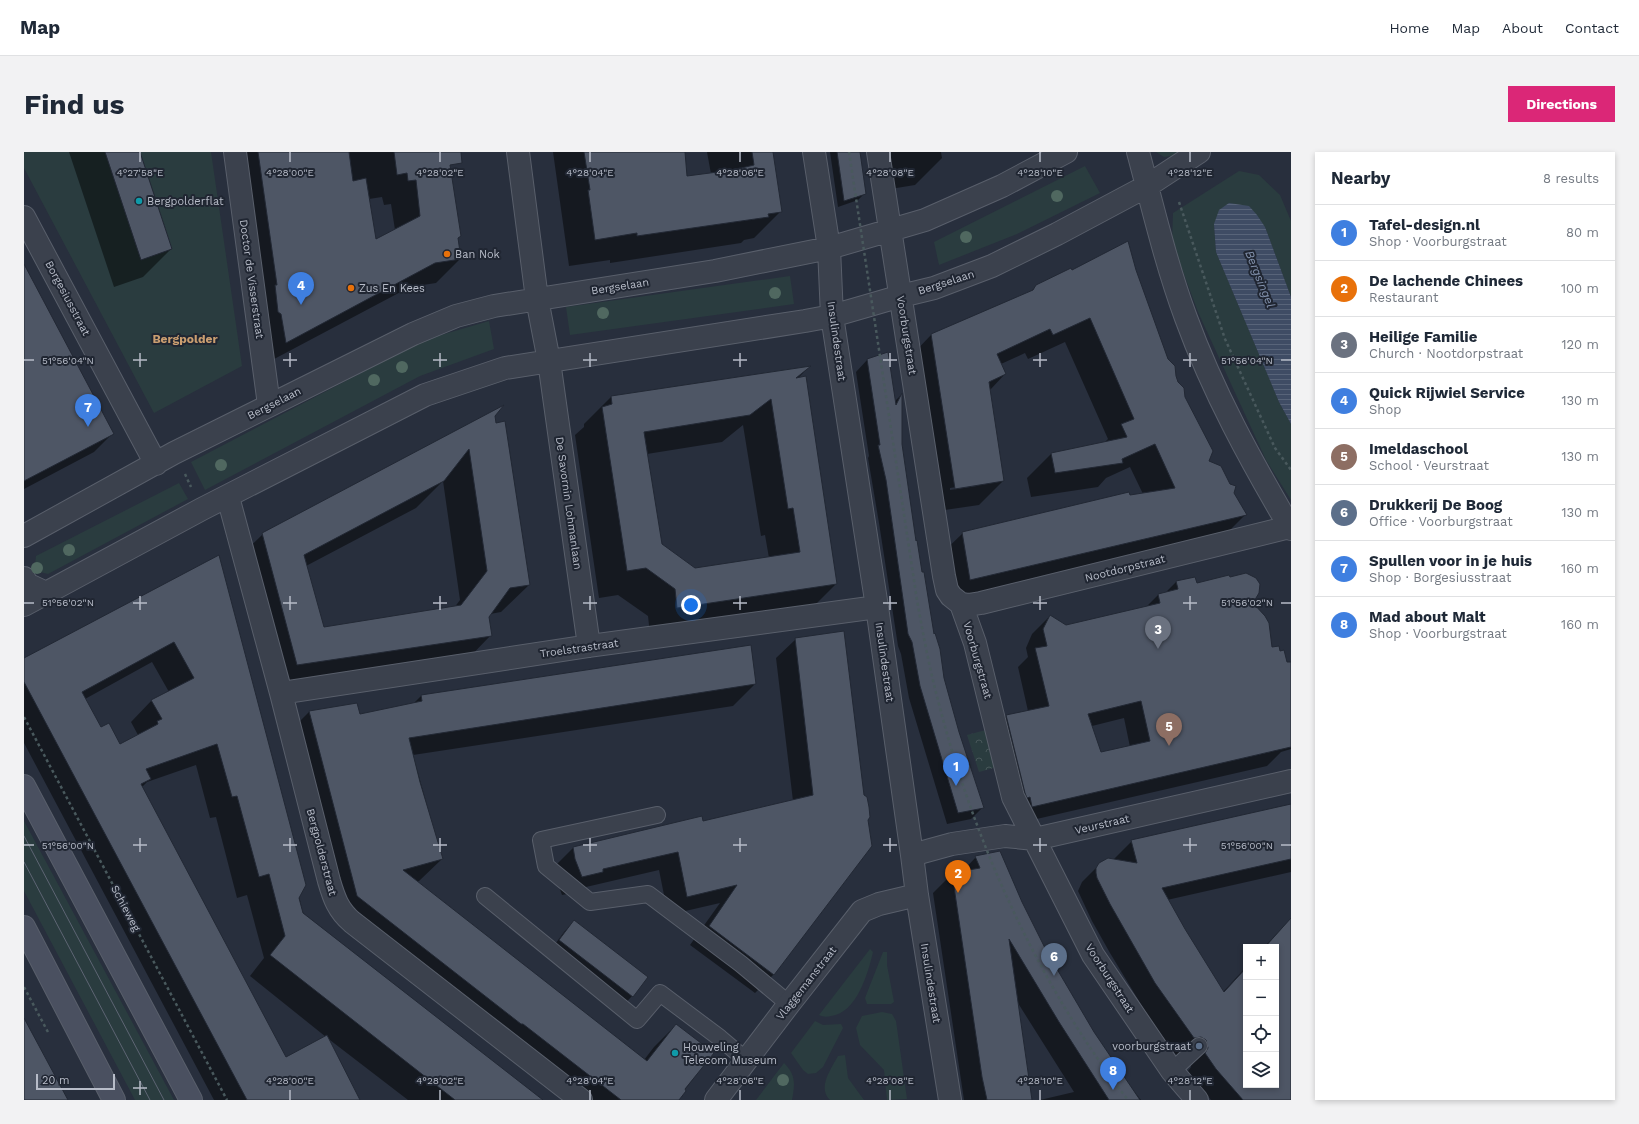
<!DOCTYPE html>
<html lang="en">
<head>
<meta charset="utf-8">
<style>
	body { margin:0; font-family:"Work Sans",sans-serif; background:#f2f2f3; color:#1f2937 }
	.controls { position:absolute; right:12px; bottom:12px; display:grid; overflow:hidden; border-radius:0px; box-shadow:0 2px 6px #0003 }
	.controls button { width:36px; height:36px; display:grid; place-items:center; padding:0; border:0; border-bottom:1px solid #e0e1e3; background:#fff; color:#1f2937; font:20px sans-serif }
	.scale { position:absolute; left:12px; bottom:10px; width:79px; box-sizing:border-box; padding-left:4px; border:2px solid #b7bcc8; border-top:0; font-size:11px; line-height:14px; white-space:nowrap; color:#b7bcc8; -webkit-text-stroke:3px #202632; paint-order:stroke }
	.you { position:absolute; left:667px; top:453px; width:14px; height:14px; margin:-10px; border:3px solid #fff; border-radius:50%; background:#1a73e8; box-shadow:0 0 0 6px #1a73e833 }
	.badge { display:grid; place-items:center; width:26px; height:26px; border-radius:50%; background:#db2777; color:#fff; font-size:13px; font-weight:700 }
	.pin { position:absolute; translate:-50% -33px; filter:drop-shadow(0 1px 2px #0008) }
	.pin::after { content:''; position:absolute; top:21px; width:14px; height:12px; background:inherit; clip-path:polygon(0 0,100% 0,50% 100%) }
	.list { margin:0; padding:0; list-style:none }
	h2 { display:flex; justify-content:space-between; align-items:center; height:52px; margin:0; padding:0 16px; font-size:17px }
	h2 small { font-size:13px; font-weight:400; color:#747a83 }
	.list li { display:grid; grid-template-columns:26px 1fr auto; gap:12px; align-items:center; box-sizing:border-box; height:56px; padding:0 16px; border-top:1px solid #e0e1e3 }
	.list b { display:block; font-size:15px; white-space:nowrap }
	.list p { margin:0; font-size:13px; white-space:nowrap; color:#747a83 }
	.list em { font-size:13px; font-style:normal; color:#747a83 }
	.icon { flex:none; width:22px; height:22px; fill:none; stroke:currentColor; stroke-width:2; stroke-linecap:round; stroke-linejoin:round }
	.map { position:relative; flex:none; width:1267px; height:948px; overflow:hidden; border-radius:0px }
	header { display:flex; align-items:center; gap:24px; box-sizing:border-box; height:56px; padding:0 20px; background:#fff; border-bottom:1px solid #e0e1e3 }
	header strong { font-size:19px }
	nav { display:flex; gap:22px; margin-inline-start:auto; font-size:14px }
	.intro { display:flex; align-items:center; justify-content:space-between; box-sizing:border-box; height:96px; padding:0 24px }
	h1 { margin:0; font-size:28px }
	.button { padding:10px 18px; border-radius:0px; background:#db2777; color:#fff; font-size:14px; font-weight:700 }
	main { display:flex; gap:24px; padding:0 24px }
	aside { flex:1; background:#fff; border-radius:0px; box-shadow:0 2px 6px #0003 }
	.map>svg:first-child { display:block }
	.green { fill:#2a3c3f }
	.park { fill:url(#park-crowns) }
	.water { fill:url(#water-rules) }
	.shadow { fill:#0007; fill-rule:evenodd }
	.building { fill:#4e5665; stroke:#222834; fill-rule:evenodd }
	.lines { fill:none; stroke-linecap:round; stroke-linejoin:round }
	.lane-casing { stroke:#595f6b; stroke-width:18 }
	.street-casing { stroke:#595f6b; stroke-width:24 }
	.secondary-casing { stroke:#595f6b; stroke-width:24 }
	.path { stroke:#49595d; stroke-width:2.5; stroke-dasharray:3 3; stroke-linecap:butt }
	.lane { stroke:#3b414d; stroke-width:16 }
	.street { stroke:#3b414d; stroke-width:22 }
	.secondary { stroke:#4a5060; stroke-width:22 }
	.tram { stroke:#5e6574; stroke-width:1 }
	.path-bridge { stroke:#49595d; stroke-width:2.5; stroke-dasharray:3 3; stroke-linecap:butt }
	.tree { fill:#506860 }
	.ticks { fill:none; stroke:#b7bcc8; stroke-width:1.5 }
	.culture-dot { fill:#0f9aa8; stroke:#202632; stroke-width:1.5 }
	.food-dot { fill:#e8710a; stroke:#202632; stroke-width:1.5 }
	.service-dot { fill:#5c6f8a; stroke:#202632; stroke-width:1.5 }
	.labels { text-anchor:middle; stroke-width:4; stroke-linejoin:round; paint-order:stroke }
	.poi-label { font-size:11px; fill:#b7bcc8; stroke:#202632; text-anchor:start }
	.street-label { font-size:11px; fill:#b7bcc8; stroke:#202632 }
	.water-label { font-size:12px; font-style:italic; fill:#8291ac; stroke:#202632 }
	.neighbourhood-label { font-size:12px; font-weight:bold; fill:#ca9e70; stroke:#202632 }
	.ticks-label { font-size:10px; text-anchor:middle; fill:#b7bcc8; stroke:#202632; stroke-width:4; stroke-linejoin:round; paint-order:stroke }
</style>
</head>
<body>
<header>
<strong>Map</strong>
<nav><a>Home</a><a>Map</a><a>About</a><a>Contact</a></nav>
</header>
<div class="intro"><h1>Find us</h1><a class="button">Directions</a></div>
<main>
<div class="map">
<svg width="1267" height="948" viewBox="0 0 1267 948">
	<defs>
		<pattern id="park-crowns" width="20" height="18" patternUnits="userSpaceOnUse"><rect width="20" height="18" fill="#2a3c3f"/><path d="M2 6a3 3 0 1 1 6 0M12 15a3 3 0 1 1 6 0" fill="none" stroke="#475659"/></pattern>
		<pattern id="water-rules" width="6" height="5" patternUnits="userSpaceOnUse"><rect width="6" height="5" fill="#3f4c64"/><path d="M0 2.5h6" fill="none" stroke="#586479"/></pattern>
	</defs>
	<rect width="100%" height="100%" fill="#282f3d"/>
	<!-- green -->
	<path class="green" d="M0,0H81L117,108L148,97L116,0H187L218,214L130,261L0,16Z
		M1132,0H1158L1154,3L1140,5Z
		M1061,14L1076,41L993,82L915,113L910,90Z
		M1215,19L1235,23L1256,43L1267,69V145L1241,75L1190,72L1192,100L1255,250L1267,272V348L1242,308L1174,160L1148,90L1149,61Z
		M766,124L770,152L546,183L542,155Z
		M465,169L470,197L396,224L181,338L167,310L400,188Z
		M155,331L164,347L24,422L16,420L11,413L12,404Z
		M0,669L150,948H111L0,739Z
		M846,797L849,800C844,821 833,861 807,864C803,865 799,865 795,863Z
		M859,800H863V813L870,850L867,852H843L841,846Z
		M858,860L868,862L872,869L883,947L863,948L860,918L836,893L832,876L838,864Z
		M791,869L799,873L817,872L819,876L799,915L792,921L784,922L779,918L767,901Z
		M821,903L824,926L840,948H806C793,936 807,917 814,904Z
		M760,911C772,923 771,932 768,948H732Z"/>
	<!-- park -->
	<path class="park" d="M962,578L973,615L955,620L943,583Z"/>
	<!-- water -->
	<path class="water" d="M1205,51L1225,54L1233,63L1241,75L1267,145V272L1255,250L1192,100L1190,72L1195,58Z"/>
	<!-- shadow -->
	<path class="shadow" d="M45,0H115L147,97L119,125L90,135Z
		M206,0H423L436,107L412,131L386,135L237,214ZM358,45L360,53L367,52L371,78L351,89L345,47Z
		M529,0H620L624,31L687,22L683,0H748L757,59L730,86L720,88L717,91L586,111V108L545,114Z
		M806,0H835L841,41L834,48L814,55Z
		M848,0H917L918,6L891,33L854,39Z
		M0,114L89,281L70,300L0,337Z
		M1111,118L1144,207L1160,245L1184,310L1209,342L1221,363L1197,387L922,452L914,405L939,381L1119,342L1106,315L1082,326L1074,335L1007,345L1003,326L1027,302L1080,291L1084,287L1041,190L1004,207L1001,201L977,212L981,222L966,238L979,329L955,353L907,360L883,208L907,183L1007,140L1012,134L1047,120ZM953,332V334L926,338V336Z
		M863,202L870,250L877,243V292L891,390L909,483L934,581L958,656L947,667L923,672L885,546L877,502L874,494L855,371L844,306L845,304L832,220L843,208Z
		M784,216L773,227L812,432L785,459L626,483L624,464L594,443L575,446L551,283L560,275V272L587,245ZM719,273L737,384L741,383L745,406L670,417L637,393L623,302L698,290Z
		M470,264L505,433L477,460L466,462L464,464L467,483L440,511L246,540L211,409L239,382ZM419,329L436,448L430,456L299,476L282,414L392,356Z
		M195,404L279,761L518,948H384L302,885L335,948H190L0,591V508ZM128,510L145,540L128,548L107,570L114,583L95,593L77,576L61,547ZM172,613L186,666L192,665L213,746L223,743L240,806L226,824L302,885L261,906L118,635L123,630Z
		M1170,426L1172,432L1227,451L1247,496L1263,512L1267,511V597L1257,600L1243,614L991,672L989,663H986L983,659L964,582L982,564L1004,559L994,515L1004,505L1002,496L1008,482L1026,464L1041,474L1122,455L1134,443L1141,441L1152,430ZM1100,566L1106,595L1077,602L1068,574Z
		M772,487L839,644L750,822L731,841L666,793L696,751L644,763L635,718L562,735L559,739L538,743L532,726L530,715L549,696L679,670L769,649L752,506Z
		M726,494L731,532L709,554L389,603L418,707L395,729L392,730L620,908L630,895L652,873L689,901L653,948H545L311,766L263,582L285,560L333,553L336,564L389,552L397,544Z
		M1267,653V720L1143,748L1199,840L1222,815V933H1252V795H1240L1267,767V948H1187L1164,919L1167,915L1165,905L1159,902L1152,903L1124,864L1086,801L1068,769L1054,739L1058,730L1076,712L1091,708L1090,707L1108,689Z
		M952,705L997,750L1022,801L1052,852L1091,915L1117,948H1016L1050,940L992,848L1007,948H940L909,741L928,722L937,721Z
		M550,769L608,844L598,855L526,799L540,780Z"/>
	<!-- building -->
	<path class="building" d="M81,0H116L148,97L117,108Z
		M234,0H325L329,29L342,26L352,87L396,64L392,28L384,29L383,21L373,23L370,0H437L438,11L426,13L437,84L434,86L437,107L411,111L262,191L257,162L254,160L251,133H253Z
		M560,0H661L663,24L709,18L730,13L728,0H749L758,60L744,62L745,65L613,84V81L571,88L564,38H566Z
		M813,0H836L842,42L820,49Z
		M1104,89L1112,118L1144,207L1151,214L1152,224L1154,230L1160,236L1161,245L1189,299L1185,309L1197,314L1206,332L1212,334L1210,341L1223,363L946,428L938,380L1105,340L1106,343L1151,336L1131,292L1098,307L1099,311L1031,321L1027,301L1103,285L1097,272L1110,267L1066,166L1029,183L1026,177L973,202L982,222L965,230L980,329L931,337L907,182L1009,138L1012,133L1047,116L1048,118Z
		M0,112L90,282L0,329Z
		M864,200L872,253L878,241V292L892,389L893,388L898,420H900L910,482L911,481L916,497L920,526L935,580L960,656L934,661L896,534L888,490L884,482L862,328L854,293H856L843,207Z
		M787,214L772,226L782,224L813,432L653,456L651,437L622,416L603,419L578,255L588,252L587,244ZM747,247L764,357L769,356L776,400L671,416L638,392L620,280L726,263Z
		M480,253L471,264L472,271L481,269L506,433L486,436L465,465L468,484L273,513L238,381ZM445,297L463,419L437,453L300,475L280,403L420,329Z
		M195,403L282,733L275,746L279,761L519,948H431L246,803L261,784L245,722L235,725L213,644L208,645L193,592L122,617L127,627L117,632L262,905L303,883L336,948H223L0,530V506ZM150,490L170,526L127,548L138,567L133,569L134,572L96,592L85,571L77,575L58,540Z
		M1222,421L1232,426L1236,432L1235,441L1229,451L1241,464L1245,471L1248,495L1255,494L1256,499L1260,498L1263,510H1267V595L1008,655L1006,645L1003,646L1001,641L982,563L1025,554L1011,496L1023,494L1019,477L1026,463L1042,473L1136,451L1134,442L1154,437L1152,429L1171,425L1173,431L1205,423L1206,425ZM1117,549L1126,589L1077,600L1064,562Z
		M820,479L840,643L843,645L845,655L846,665L844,668L848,694L750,823L685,774L713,733L663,745L654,700L579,717V720L558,725L551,707L549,695L678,664L679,669L789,643L771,486Z
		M727,493L732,532L385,586L396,630L419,707L379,718L623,909L652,872L690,901L661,937L662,939L655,948H597L499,872H497L333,744L285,559L333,551L336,562L398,549L397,543Z
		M1267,652V707L1138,736L1161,777L1200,840L1222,816V933H1252V795H1241L1267,766V948H1219L1192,917L1181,901L1184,896L1182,888L1177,885L1170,886L1131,831L1086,752L1073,726L1072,721V716L1075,711L1084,706L1113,711L1107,688Z
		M976,699L998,750L1023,800L1070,880L1116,948H1085L1035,870L985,787L1008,948H963L958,925L928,721L956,716L951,704Z
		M550,768L624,825L609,845L535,788Z
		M0,866L44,948H0Z"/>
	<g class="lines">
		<!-- lane casing -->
		<g class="lane-casing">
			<path id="lane" d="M633,663L517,688L522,714L566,750L624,742L717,812L765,852
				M461,744L613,868L636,841L696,886L722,908
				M1148,919L1175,894"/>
		</g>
		<!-- street casing -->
		<g class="street-casing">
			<path id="street" d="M211,0L245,253
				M494,0L513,147L525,209L565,494
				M790,0L805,96L808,164L853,455L888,703L893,743L926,948
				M854,0L920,424L923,438L927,444L937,452L951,491L989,645L1069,803L1148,919L1173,948
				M1114,0C1129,56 1142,112 1162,166C1189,240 1227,309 1267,377
				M0,65L132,312
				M204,345L257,541L305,729C310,746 314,758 328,770L557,948
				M0,384L150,301L389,182L432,164L470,154L691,119L805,96L901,68L978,34L1042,0
				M0,426L3,432L22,441
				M937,452L944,453L957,451L1266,375
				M0,453L178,357L401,243L481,216L781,169L808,164L877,144L910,136L968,114L1033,82L1123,34L1175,0
				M257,541L565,494L853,455
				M888,703L928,692L981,684L1011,687L1267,629
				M692,948L765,852L838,759L855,752L893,743"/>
		</g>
		<!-- secondary casing -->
		<g class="secondary-casing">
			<path id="secondary" d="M0,634L167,948
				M0,775L90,948"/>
		</g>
		<!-- path -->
		<path class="path" d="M1155,50L1201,187L1251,296L1267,318
			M161,322L167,335
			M0,565L203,948
			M0,835L25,882"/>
		<!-- lane -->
		<use href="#lane" class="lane"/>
		<!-- street -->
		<use href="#street" class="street"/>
		<!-- secondary -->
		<use href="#secondary" class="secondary"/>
		<!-- tram -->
		<path class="tram" d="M0,684L140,948
			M0,710L126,948"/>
		<!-- path-bridge -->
		<path class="path-bridge" d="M825,0L893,448C899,481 905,515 914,548C949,688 1015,834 1104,948"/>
	</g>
	<!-- trees -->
	<g class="tree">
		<circle cx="1033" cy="44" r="6"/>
		<circle cx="942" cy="85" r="6"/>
		<circle cx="751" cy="141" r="6"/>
		<circle cx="579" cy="161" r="6"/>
		<circle cx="378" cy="215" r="6"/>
		<circle cx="350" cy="228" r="6"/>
		<circle cx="197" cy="313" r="6"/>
		<circle cx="45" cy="398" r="6"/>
		<circle cx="13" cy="416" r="6"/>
		<circle cx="759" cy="928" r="6"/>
	</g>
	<!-- ticks -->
	<path class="ticks" d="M116,0V10M266,0V10M416,0V10M566,0V10M716,0V10M866,0V10M1016,0V10M1166,0V10M116,201V215M266,201V215M416,201V215M566,201V215M716,201V215M866,201V215M1016,201V215M1166,201V215M0,208H10M109,208H123M259,208H273M409,208H423M559,208H573M709,208H723M859,208H873M1009,208H1023M1159,208H1173M1257,208H1267M116,444V458M266,444V458M416,444V458M566,444V458M716,444V458M866,444V458M1016,444V458M1166,444V458M0,451H10M109,451H123M259,451H273M409,451H423M559,451H573M709,451H723M859,451H873M1009,451H1023M1159,451H1173M1257,451H1267M116,686V700M266,686V700M416,686V700M566,686V700M716,686V700M866,686V700M1016,686V700M1166,686V700M0,693H10M109,693H123M259,693H273M409,693H423M559,693H573M709,693H723M859,693H873M1009,693H1023M1159,693H1173M1257,693H1267M116,929V943M109,936H123M266,938V948M416,938V948M566,938V948M716,938V948M866,938V948M1016,938V948M1166,938V948"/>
	<!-- markers -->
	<g class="culture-dot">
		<circle cx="115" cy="49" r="4"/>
		<circle cx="651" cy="901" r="4"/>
	</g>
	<g class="food-dot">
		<circle cx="423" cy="102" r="4"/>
		<circle cx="327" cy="136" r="4"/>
	</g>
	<circle class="service-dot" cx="1175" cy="894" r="4"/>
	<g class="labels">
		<!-- poi labels -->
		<g class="poi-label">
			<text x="123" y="53">Bergpolderflat</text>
			<text x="431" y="106">Ban Nok</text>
			<text x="335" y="140">Zus En Kees</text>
			<text x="1167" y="898" text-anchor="end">voorburgstraat</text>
			<text x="659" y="899">Houweling<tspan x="659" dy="13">Telecom Museum</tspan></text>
		</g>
		<!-- street labels -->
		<g class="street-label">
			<text transform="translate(228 127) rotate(82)" y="4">Doctor de Visserstraat</text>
			<text transform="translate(922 130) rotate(-18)" y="4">Bergselaan</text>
			<text transform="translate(596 134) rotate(-9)" y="4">Bergselaan</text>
			<text transform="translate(44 146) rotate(62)" y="4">Borgesiusstraat</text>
			<text transform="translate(883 183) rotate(81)" y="4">Voorburgstraat</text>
			<text transform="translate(813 189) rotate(82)" y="4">Insulindestraat</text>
			<text transform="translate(250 251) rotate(-27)" y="4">Bergselaan</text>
			<text transform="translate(545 351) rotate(82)" y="4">De Savornin Lohmanlaan</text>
			<text transform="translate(1101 416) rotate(-14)" y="4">Nootdorpstraat</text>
			<text transform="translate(555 496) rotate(-8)" y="4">Troelstrastraat</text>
			<text transform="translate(954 508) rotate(74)" y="4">Voorburgstraat</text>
			<text transform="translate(861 510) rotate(82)" y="4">Insulindestraat</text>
			<text transform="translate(1078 672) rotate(-13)" y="4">Veurstraat</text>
			<text transform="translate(298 700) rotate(75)" y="4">Bergpolderstraat</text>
			<text transform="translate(102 756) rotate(62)" y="4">Schieweg</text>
			<text transform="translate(1086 826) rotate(57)" y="4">Voorburgstraat</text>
			<text transform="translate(782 831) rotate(-52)" y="4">Vlaggemanstraat</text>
			<text transform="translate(907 831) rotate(81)" y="4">Insulindestraat</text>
		</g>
		<!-- water labels -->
		<g class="water-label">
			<text transform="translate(1236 127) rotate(68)" y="4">Bergsingel</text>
		</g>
		<!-- neighbourhood labels -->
		<g class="neighbourhood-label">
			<text x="161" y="191">Bergpolder</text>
		</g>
	</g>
	<g class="ticks-label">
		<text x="116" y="24">4°27'58"E</text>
		<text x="266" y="24">4°28'00"E</text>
		<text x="416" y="24">4°28'02"E</text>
		<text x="566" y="24">4°28'04"E</text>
		<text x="716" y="24">4°28'06"E</text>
		<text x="866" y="24">4°28'08"E</text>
		<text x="1016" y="24">4°28'10"E</text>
		<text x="1166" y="24">4°28'12"E</text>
		<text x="44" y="212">51°56'04"N</text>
		<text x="1223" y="212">51°56'04"N</text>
		<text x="44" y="454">51°56'02"N</text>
		<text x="1223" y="454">51°56'02"N</text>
		<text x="44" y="697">51°56'00"N</text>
		<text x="1223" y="697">51°56'00"N</text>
		<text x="266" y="932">4°28'00"E</text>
		<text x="416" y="932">4°28'02"E</text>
		<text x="566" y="932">4°28'04"E</text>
		<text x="716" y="932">4°28'06"E</text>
		<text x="866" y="932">4°28'08"E</text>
		<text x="1016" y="932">4°28'10"E</text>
		<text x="1166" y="932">4°28'12"E</text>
	</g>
</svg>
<div class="controls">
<button>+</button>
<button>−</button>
<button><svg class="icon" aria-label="locate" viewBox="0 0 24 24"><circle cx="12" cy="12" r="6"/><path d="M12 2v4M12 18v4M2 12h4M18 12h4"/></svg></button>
<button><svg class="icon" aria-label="layers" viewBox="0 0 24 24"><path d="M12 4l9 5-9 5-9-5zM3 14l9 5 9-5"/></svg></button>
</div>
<div class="scale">20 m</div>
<div class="you"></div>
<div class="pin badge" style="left:932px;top:634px;background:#3f7fe0">1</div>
<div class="pin badge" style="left:934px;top:741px;background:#e8710a">2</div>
<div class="pin badge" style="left:1134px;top:497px;background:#6b7280">3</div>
<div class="pin badge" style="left:277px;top:153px;background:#3f7fe0">4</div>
<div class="pin badge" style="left:1145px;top:594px;background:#8d6e63">5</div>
<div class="pin badge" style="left:1030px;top:824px;background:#5c6f8a">6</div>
<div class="pin badge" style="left:64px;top:275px;background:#3f7fe0">7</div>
<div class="pin badge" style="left:1089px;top:938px;background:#3f7fe0">8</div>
</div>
<aside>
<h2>Nearby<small>8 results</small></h2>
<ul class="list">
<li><span class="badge" style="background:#3f7fe0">1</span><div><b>Tafel-design.nl</b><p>Shop · Voorburgstraat</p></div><em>80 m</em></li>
<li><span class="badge" style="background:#e8710a">2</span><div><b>De lachende Chinees</b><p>Restaurant</p></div><em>100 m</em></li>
<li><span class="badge" style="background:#6b7280">3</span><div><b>Heilige Familie</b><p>Church · Nootdorpstraat</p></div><em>120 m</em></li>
<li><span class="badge" style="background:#3f7fe0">4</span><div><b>Quick Rijwiel Service</b><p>Shop</p></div><em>130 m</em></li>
<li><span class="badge" style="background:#8d6e63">5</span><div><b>Imeldaschool</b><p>School · Veurstraat</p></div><em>130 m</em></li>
<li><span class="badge" style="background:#5c6f8a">6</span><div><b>Drukkerij De Boog</b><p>Office · Voorburgstraat</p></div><em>130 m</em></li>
<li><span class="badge" style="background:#3f7fe0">7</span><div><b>Spullen voor in je huis</b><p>Shop · Borgesiusstraat</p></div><em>160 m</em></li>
<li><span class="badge" style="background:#3f7fe0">8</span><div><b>Mad about Malt</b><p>Shop · Voorburgstraat</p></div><em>160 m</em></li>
</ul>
</aside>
</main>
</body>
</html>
